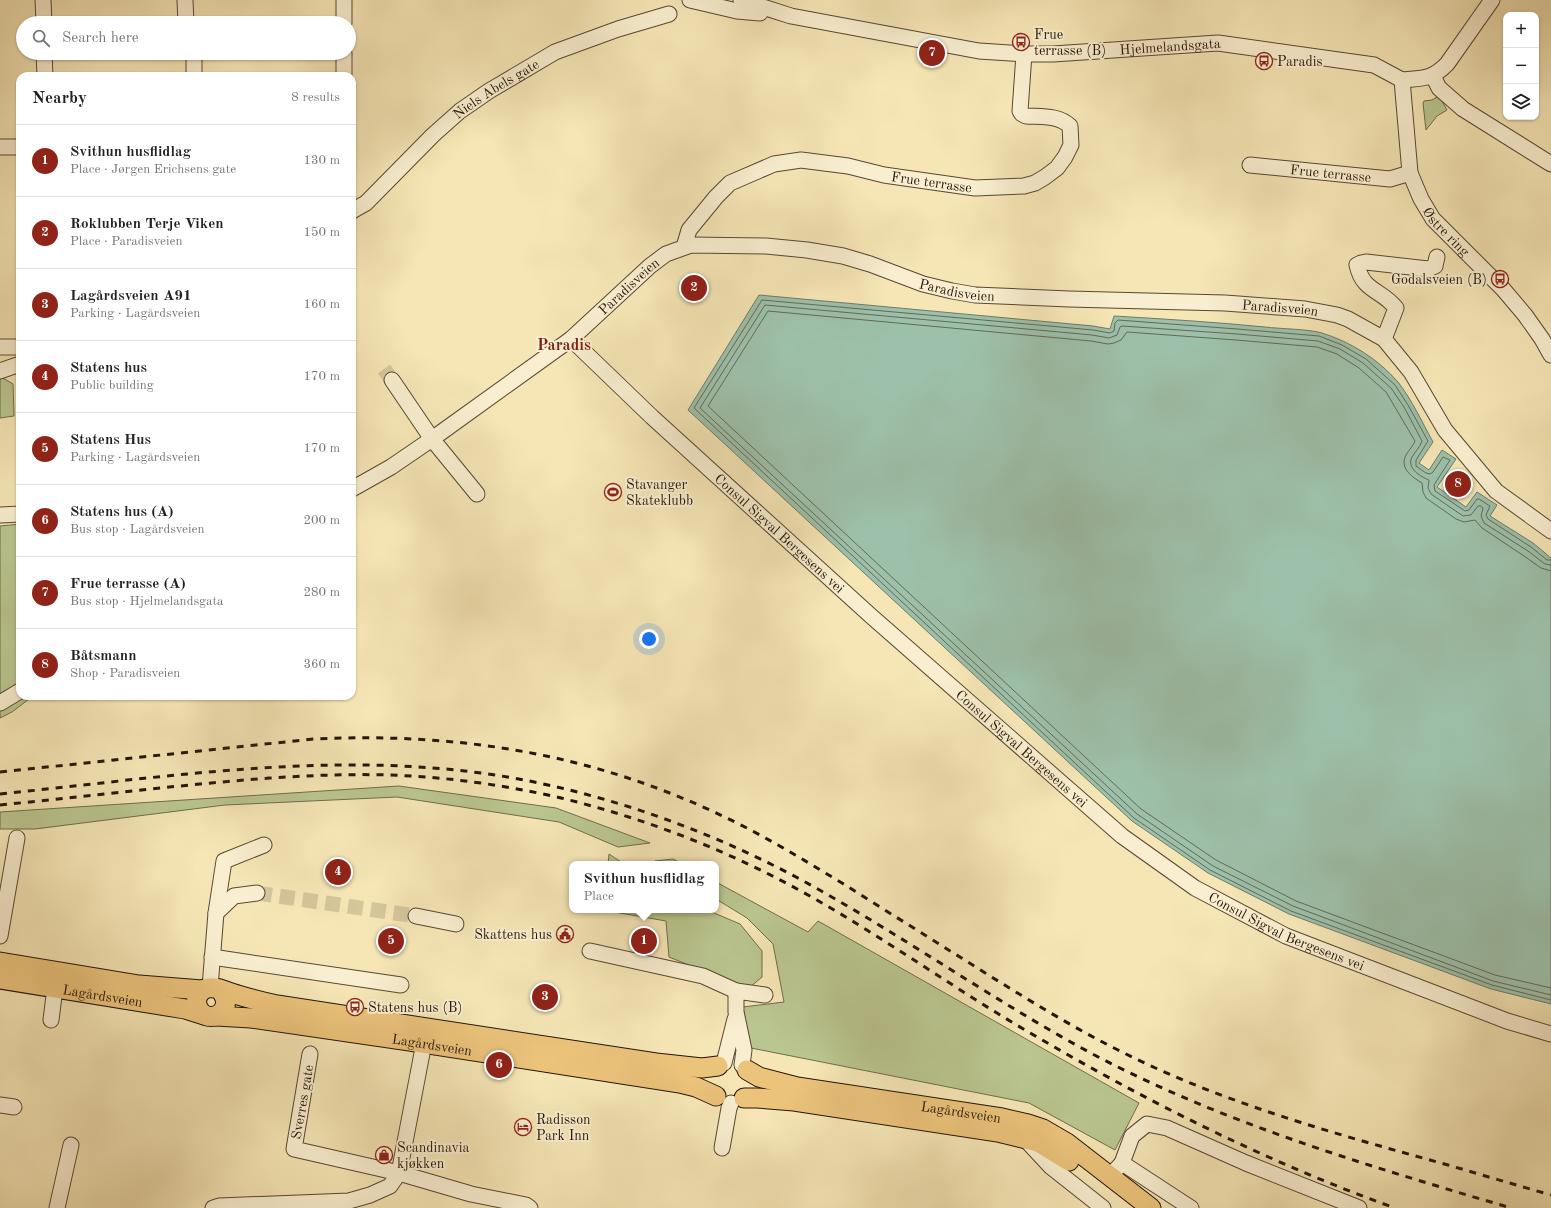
<!DOCTYPE html>
<html lang="en">
<head>
<meta charset="utf-8">
<style>
	body { margin:0; font-family:"Old Standard TT",serif; background:#f6f6f6; color:#222 }
	.controls { position:absolute; right:12px; top:12px; display:grid; overflow:hidden; border-radius:8px; box-shadow:0 1px 3px #0004 }
	.controls button { width:36px; height:36px; display:grid; place-items:center; padding:0; border:0; border-bottom:1px solid #e0e0e0; background:#fff; color:#222; font:20px sans-serif }
	.you { position:absolute; left:649px; top:639px; width:14px; height:14px; margin:-10px; border:3px solid #fff; border-radius:50%; background:#1a73e8; box-shadow:0 0 0 6px #1a73e833 }
	.badge { display:grid; place-items:center; width:26px; height:26px; border-radius:50%; background:#8f2418; color:#fff; font-size:13px; font-weight:700 }
	.pin { position:absolute; translate:-50% -50%; border:2px solid #fff; box-shadow:0 1px 4px #0006 }
	.popup { position:absolute; left:569px; top:861px; width:150px; height:52px; box-sizing:border-box; display:grid; place-content:center; border-radius:8px; background:#fff; filter:drop-shadow(0 1px 3px #0005); font-size:13px; white-space:nowrap; color:#767676 }
	.popup b { font-size:15px; color:#222 }
	.popup::after { content:''; position:absolute; left:50%; top:100%; margin-left:-8px; border:8px solid transparent; border-top-color:#fff }
	.list { margin:0; padding:0; list-style:none }
	h2 { display:flex; justify-content:space-between; align-items:center; height:52px; margin:0; padding:0 16px; font-size:17px }
	h2 small { font-size:13px; font-weight:400; color:#767676 }
	.list li { display:grid; grid-template-columns:26px 1fr auto; gap:12px; align-items:center; box-sizing:border-box; height:72px; padding:0 16px; border-top:1px solid #e0e0e0 }
	.list b { display:block; font-size:15px; white-space:nowrap }
	.list p { margin:0; font-size:13px; white-space:nowrap; color:#767676 }
	.list em { font-size:13px; font-style:normal; color:#767676 }
	.icon { flex:none; width:22px; height:22px; fill:none; stroke:currentColor; stroke-width:2; stroke-linecap:round; stroke-linejoin:round }
	.map { position:relative; flex:none; width:1551px; height:1208px; overflow:hidden }
	.search { position:absolute; background:#fff; box-shadow:0 1px 3px #0004; left:16px; top:16px; width:340px; height:44px; display:flex; align-items:center; gap:10px; box-sizing:border-box; padding:0 14px; border-radius:22px; color:#767676; font-size:15px }
	.panel { position:absolute; background:#fff; box-shadow:0 1px 3px #0004; left:16px; top:72px; width:340px; height:628px; border-radius:12px }
	.map>svg:first-child { display:block }
	.green { fill:#bac690; stroke:#6f6d4b }
	.water { fill:#9dc0aa; stroke:#6d7b68 }
	.lines { fill:none; stroke-linecap:round; stroke-linejoin:round }
	.shore { stroke:#606a58; stroke-width:1 }
	.minor-tunnel { stroke:#d6c69c; stroke-width:15; stroke-dasharray:15 8; stroke-linecap:butt }
	.minor-casing { stroke:#584832; stroke-width:17 }
	.major-casing { stroke:#241406; stroke-width:21 }
	.minor { stroke:#f9efd0; stroke-width:15 }
	.major { stroke:#ebc37b; stroke-width:19 }
	.rail { stroke:#241406; stroke-width:3; stroke-dasharray:7 7; stroke-linecap:butt }
	.labels { text-anchor:middle; stroke-width:4; stroke-linejoin:round; paint-order:stroke }
	.poi-label { font-size:14px; fill:#241406; stroke:#f9efd0; text-anchor:start }
	.street-label { font-size:14px; fill:#241406; stroke:#f9efd0 }
	.quarter-label { font-size:16px; font-weight:bold; fill:#7a1f14; stroke:#f9efd0 }
</style>
</head>
<body>
<div class="map">
<svg width="1551" height="1208" viewBox="0 0 1551 1208">
	<rect width="100%" height="100%" fill="#f6e6b6"/>
	<filter id="stains"><feTurbulence type="fractalNoise" baseFrequency=".005" numOctaves="4"/><feColorMatrix values="0 0 0 0 .2 0 0 0 0 .09 0 0 0 0 .02 0 0 0 .5 -.17"/></filter>
	<radialGradient id="worn" r=".72"><stop offset=".6" stop-color="#630" stop-opacity="0"/><stop offset="1" stop-color="#630" stop-opacity=".3"/></radialGradient>
	<!-- green -->
	<path class="green" d="M1439,96L1447,110L1437,116L1426,130L1423,103L1424,101L1432,100Z
		M3,378L13,384L14,416L0,418V379Z
		M20,524V696H33L12,712L0,718V526Z
		M399,786L556,808L650,843L618,847L559,822L397,797L225,805L35,829H0V812Z
		M609,854L624,864H608Z
		M673,859L683,864H660L655,861Z
		M716,882L808,932L818,921L1139,1103L1115,1150L1029,1103L751,1048L743,1007L784,1002L773,944L747,918L716,899Z
		M603,910H707L740,924L762,951V977L748,989L669,957L666,921Z"/>
	<!-- water -->
	<path class="water" d="M759,295L1093,326L1110,329L1114,316C1164,319 1215,322 1265,327C1281,329 1309,329 1322,333C1351,342 1378,359 1398,382C1412,400 1422,422 1433,442L1419,463L1429,470L1442,450L1456,459L1437,487L1466,507L1477,492L1497,505L1490,516L1533,543L1551,558V1004L1491,989L1289,914L1208,873L1132,821L688,410Z"/>
	<g class="lines">
		<!-- shore -->
		<path class="shore" d="M1551,560H1547L1531,547L1488,519L1486,515L1490,506L1479,499H1477L1469,510L1465,511L1435,491L1434,485L1450,460L1443,457L1433,472L1430,474L1426,473L1416,466V460L1428,441L1408,405L1395,385L1366,359L1342,345L1319,336L1237,329L1118,320L1115,323L1114,331L1110,333L1093,330L762,300L694,408L1134,818L1210,870L1291,911L1492,985L1551,1000
			M1551,565L1545,564L1528,551L1484,523L1481,516L1483,508L1481,506H1478L1471,515L1463,516L1431,494L1428,488L1429,480C1421,477 1406,468 1412,457C1415,452 1420,447 1422,441L1404,407L1391,388L1363,363L1340,349L1318,341L1237,334L1122,326L1120,327L1117,335L1109,338L1092,335L765,305L700,408L1137,814L1213,866L1293,906L1493,981L1551,995
			M1551,571L1541,568L1524,556L1482,528L1475,520L1464,522L1456,519L1426,498L1423,492L1422,483C1412,477 1399,468 1406,455C1409,450 1413,446 1415,441L1386,392L1359,368L1337,354L1317,347L1236,340L1127,332L1121,340L1114,343L1108,344L1091,341L768,311L708,406L1141,809L1216,860L1296,901L1495,975L1551,988"/>
		<!-- minor-tunnel -->
		<path class="minor-tunnel" d="M384,369L392,380
			M257,893L416,916"/>
		<!-- minor casing -->
		<g class="minor-casing">
			<g id="minor">
				<path d="M43,0L44,23"/>
				<path d="M185,0L186,23"/>
				<path d="M344,0V23"/>
				<path d="M690,0L737,11L760,13"/>
				<path id="s1" d="M741,0L791,16L979,51L1024,54H1053L1218,43L1374,65L1402,80"/>
				<path d="M44,53L45,76"/>
				<path d="M344,53V76"/>
				<path d="M194,76V53"/>
				<path d="M1433,76L1439,88L1463,109L1551,164"/>
				<path id="s2" d="M1402,80L1410,173L1421,199L1433,219L1503,289L1525,315L1542,339L1551,355"/>
				<path d="M1402,80C1423,78 1431,80 1447,64L1492,0"/>
				<path d="M0,147H20"/>
				<path id="s3" d="M1250,165L1390,179L1410,173"/>
				<path id="s4" d="M352,211L366,203L433,135L460,111L489,91L555,52L618,29L669,14"/>
				<path id="s5" d="M684,247L689,230L716,197L730,183L774,164L801,160L848,166L884,175L975,188L1024,186L1035,183L1045,177L1057,168L1065,157L1071,145L1070,126C1058,115 1042,117 1026,116L1022,114L1020,111L1024,54"/>
				<path id="s6" d="M571,339L652,417L871,616L1122,836L1195,888L1286,936L1507,1021L1551,1034"/>
				<path d="M1384,339L1396,308C1381,289 1363,292 1357,265L1361,263L1366,262L1428,269L1435,266L1437,257"/>
				<path d="M0,347H20"/>
				<path d="M0,371L20,364"/>
				<path d="M392,380L432,439L477,494"/>
				<path id="s7" d="M352,489L391,467L432,439L571,339L650,266L666,254L691,245L766,246L807,250L843,256L870,264L923,284L952,291L975,295L1069,299L1225,303L1305,309L1337,315L1348,319L1384,339L1411,372L1445,430L1496,491L1551,531"/>
				<path d="M0,515L20,514"/>
				<path d="M0,703L20,691"/>
				<path d="M216,913L234,896L257,893"/>
				<path d="M416,916L456,924"/>
				<path d="M0,936L17,838"/>
				<path d="M590,951L703,976L736,991"/>
				<path d="M212,957L401,985"/>
				<path d="M210,987L216,913L224,861L264,845"/>
				<path d="M51,1020L55,988"/>
				<path d="M310,1054L294,1149L399,1173L471,1194L526,1205L530,1208"/>
				<path d="M724,1063L735,1019"/>
				<path d="M742,1065L744,1050L736,1012V991L765,995"/>
				<path d="M0,1105L14,1107"/>
				<path d="M1024,1138L1050,1166L1103,1208"/>
				<path d="M722,1148L729,1108L731,1103"/>
				<path d="M1122,1163L1191,1208"/>
				<path d="M1110,1176L1122,1163L1132,1136L1147,1124L1167,1128L1246,1163L1359,1208"/>
				<path d="M57,1208L71,1145"/>
				<path d="M213,1208L219,1206L349,1201L370,1195L390,1186L399,1173L424,1043"/>
			</g>
		</g>
		<!-- major casing -->
		<g class="major-casing">
			<g id="major">
				<path d="M0,962L139,985L202,990"/>
				<path id="s8" d="M0,979L185,1009L204,1015"/>
				<path d="M219,989C237,1008 213,1025 201,1012C197,1008 196,1003 197,998C199,993 203,989 208,988C217,986 229,993 238,995C251,999 263,1002 277,1005L656,1063L702,1068L718,1066"/>
				<path id="s9" d="M216,1016L251,1018L403,1040L680,1083L696,1087L716,1096"/>
				<path id="s10" d="M747,1070L759,1077L797,1087L1002,1118L1028,1124L1043,1129L1067,1143L1151,1208"/>
				<path d="M744,1098H757L794,1101L998,1132L1038,1142L1069,1161"/>
			</g>
		</g>
		<!-- minor -->
		<use href="#minor" class="minor"/>
		<!-- major -->
		<use href="#major" class="major"/>
		<!-- rail -->
		<path class="rail" d="M0,772L313,739C464,732 601,755 737,823C773,841 807,862 842,883C891,914 941,945 990,976C1032,1002 1074,1028 1118,1050C1222,1103 1336,1134 1448,1165C1482,1175 1516,1185 1551,1195
			M0,794C179,776 360,745 539,783C628,802 715,834 796,877C896,931 988,997 1087,1051C1221,1123 1366,1165 1511,1208
			M0,805C60,799 120,792 180,786C250,779 319,773 390,775C447,777 505,785 561,798C644,818 724,849 799,890C872,930 939,978 1010,1021C1132,1094 1261,1160 1395,1208"/>
	</g>
	<!-- icons -->
	<defs>
		<g id="bus-ring" transform="scale(0.9)"><circle r="9.5" fill="#f9efd0" stroke="#8f2418" stroke-width="1.5"/><path d="M-5-6H5V4H4V6H2V4H-2V6H-4V4H-5ZM-3.5-4V0h7V-4ZM-3.5 1.2v1.5H-2V1.2ZM2 1.2v1.5H3.5V1.2Z" fill="#8f2418"/></g>
		<g id="stadium-ring" transform="scale(0.9)"><circle r="9.5" fill="#f9efd0" stroke="#8f2418" stroke-width="1.5"/><path d="M0-5a6.5 5 0 1 0 0 10a6.5 5 0 1 0 0-10ZM-3.5-1.8h7v3.6h-7Z" fill="#8f2418"/></g>
		<g id="civic-ring" transform="scale(0.9)"><circle r="9.5" fill="#f9efd0" stroke="#8f2418" stroke-width="1.5"/><path d="M-.6-6.5H3V-4.5H.6V-3L4-1V1h2V6H-6V1h2V-1L-.6-3ZM-1.2 2.5V6h2.4V2.5Z" fill="#8f2418"/></g>
		<g id="hotel-ring" transform="scale(0.9)"><circle r="9.5" fill="#f9efd0" stroke="#8f2418" stroke-width="1.5"/><path d="M-6-4.5h1.5V1H6V5H4.5V3h-9V5H-6ZM-4 0a1.8 1.8 0 1 1 3.6 0ZM.5 0V-2.5h3Q6-2.5 6 0Z" fill="#8f2418"/></g>
		<g id="shop-ring" transform="scale(0.9)"><circle r="9.5" fill="#f9efd0" stroke="#8f2418" stroke-width="1.5"/><path d="M-5-2.5h2.3a2.7 3.5 0 0 1 5.4 0H5L5.5 6h-11ZM-1.5-2.5h3a1.5 2.3 0 0 0-3 0Z" fill="#8f2418"/></g>
	</defs>
	<g fill-rule="evenodd">
		<use href="#bus-ring" x="1021" y="42"/>
		<use href="#bus-ring" x="1264" y="61"/>
		<use href="#bus-ring" x="1500" y="279"/>
		<use href="#stadium-ring" x="613" y="492"/>
		<use href="#civic-ring" x="565" y="934"/>
		<use href="#bus-ring" x="355" y="1007"/>
		<use href="#hotel-ring" x="523" y="1127"/>
		<use href="#shop-ring" x="384" y="1155"/>
	</g>
	<g class="labels">
		<!-- poi labels -->
		<g class="poi-label">
			<text x="1034" y="39">Frue<tspan x="1034" dy="16">terrasse (B)</tspan></text>
			<text x="1277" y="66">Paradis</text>
			<text x="1487" y="284" text-anchor="end">Godalsveien (B)</text>
			<text x="626" y="489">Stavanger<tspan x="626" dy="16">Skateklubb</tspan></text>
			<text x="552" y="939" text-anchor="end">Skattens hus</text>
			<text x="368" y="1012">Statens hus (B)</text>
			<text x="536" y="1124">Radisson<tspan x="536" dy="16">Park Inn</tspan></text>
			<text x="397" y="1152">Scandinavia<tspan x="397" dy="16">kjøkken</tspan></text>
		</g>
		<!-- street labels -->
		<g class="street-label">
			<text dy="5" stroke="none"><textPath href="#s1" startOffset="435">Hjelmelandsgata</textPath></text>
			<text dy="5" stroke="none"><textPath href="#s4" startOffset="190">Niels Abels gate</textPath></text>
			<text dy="5" stroke="none"><textPath href="#s3" startOffset="81">Frue terrasse</textPath></text>
			<text dy="5" stroke="none"><textPath href="#s5" startOffset="288">Frue terrasse</textPath></text>
			<text dy="5" stroke="none"><textPath href="#s2" startOffset="163">Østre ring</textPath></text>
			<text dy="5" stroke="none"><textPath href="#s7" startOffset="344">Paradisveien</textPath></text>
			<text dy="5" stroke="none"><textPath href="#s7" startOffset="692">Paradisveien</textPath></text>
			<text dy="5" stroke="none"><textPath href="#s7" startOffset="1016">Paradisveien</textPath></text>
			<text dy="5" stroke="none"><textPath href="#s6" startOffset="285">Consul Sigval Bergesens vei</textPath></text>
			<text dy="5" stroke="none"><textPath href="#s6" startOffset="609">Consul Sigval Bergesens vei</textPath></text>
			<text dy="5" stroke="none"><textPath href="#s6" startOffset="933">Consul Sigval Bergesens vei</textPath></text>
			<text dy="5" stroke="none"><textPath href="#s8" startOffset="104">Lagårdsveien</textPath></text>
			<text dy="5" stroke="none"><textPath href="#s9" startOffset="218">Lagårdsveien</textPath></text>
			<text transform="translate(302 1102) rotate(-80)" y="5">Sverres gate</text>
			<text dy="5" stroke="none"><textPath href="#s10" startOffset="219">Lagårdsveien</textPath></text>
		</g>
		<!-- quarter labels -->
		<g class="quarter-label">
			<text x="564" y="350">Paradis</text>
		</g>
	</g>
	<rect width="100%" height="100%" filter="url(#stains)"/>
	<rect width="100%" height="100%" fill="url(#worn)"/>
</svg>
<div class="controls">
<button>+</button>
<button>−</button>
<button><svg class="icon" aria-label="layers" viewBox="0 0 24 24"><path d="M12 4l9 5-9 5-9-5zM3 14l9 5 9-5"/></svg></button>
</div>
<div class="you"></div>
<div class="pin badge" style="left:644px;top:941px">1</div>
<div class="popup"><b>Svithun husflidlag</b>Place</div>
<div class="pin badge" style="left:694px;top:288px">2</div>
<div class="pin badge" style="left:545px;top:997px">3</div>
<div class="pin badge" style="left:338px;top:872px">4</div>
<div class="pin badge" style="left:391px;top:941px">5</div>
<div class="pin badge" style="left:499px;top:1065px">6</div>
<div class="pin badge" style="left:932px;top:53px">7</div>
<div class="pin badge" style="left:1458px;top:484px">8</div>
<div class="search"><svg class="icon" aria-label="search" viewBox="0 0 24 24"><circle cx="10" cy="10" r="6"/><path d="M15 15l6 6"/></svg>Search here</div>
<section class="panel">
<h2>Nearby<small>8 results</small></h2>
<ul class="list">
<li><span class="badge">1</span><div><b>Svithun husflidlag</b><p>Place · Jørgen Erichsens gate</p></div><em>130 m</em></li>
<li><span class="badge">2</span><div><b>Roklubben Terje Viken</b><p>Place · Paradisveien</p></div><em>150 m</em></li>
<li><span class="badge">3</span><div><b>Lagårdsveien A91</b><p>Parking · Lagårdsveien</p></div><em>160 m</em></li>
<li><span class="badge">4</span><div><b>Statens hus</b><p>Public building</p></div><em>170 m</em></li>
<li><span class="badge">5</span><div><b>Statens Hus</b><p>Parking · Lagårdsveien</p></div><em>170 m</em></li>
<li><span class="badge">6</span><div><b>Statens hus (A)</b><p>Bus stop · Lagårdsveien</p></div><em>200 m</em></li>
<li><span class="badge">7</span><div><b>Frue terrasse (A)</b><p>Bus stop · Hjelmelandsgata</p></div><em>280 m</em></li>
<li><span class="badge">8</span><div><b>Båtsmann</b><p>Shop · Paradisveien</p></div><em>360 m</em></li>
</ul>
</section>
</div>
</body>
</html>
